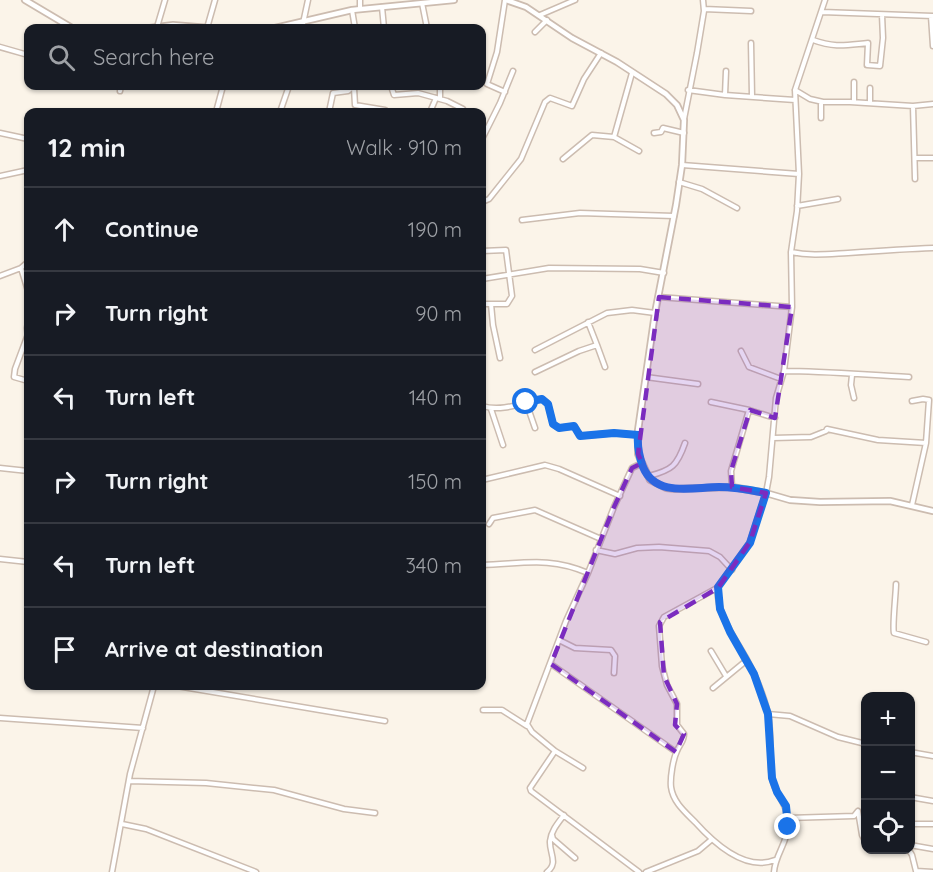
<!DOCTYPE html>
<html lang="en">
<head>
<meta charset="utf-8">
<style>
	body { margin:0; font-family:Quicksand,sans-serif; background:#242831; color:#f1f3f6 }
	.controls { position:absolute; right:18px; bottom:18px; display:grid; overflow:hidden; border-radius:12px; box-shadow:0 2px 4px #0004 }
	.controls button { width:54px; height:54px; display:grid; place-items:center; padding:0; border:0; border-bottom:2px solid #363941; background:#171b24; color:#f1f3f6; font:30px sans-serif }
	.stop { position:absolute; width:18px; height:18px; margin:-14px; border:4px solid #1a73e8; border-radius:50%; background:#fff }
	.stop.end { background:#1a73e8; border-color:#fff; box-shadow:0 2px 6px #0008 }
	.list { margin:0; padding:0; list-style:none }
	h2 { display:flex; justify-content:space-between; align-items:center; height:78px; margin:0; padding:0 24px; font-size:26px }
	h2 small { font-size:20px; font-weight:400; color:#9ea1a6 }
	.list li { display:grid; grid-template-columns:39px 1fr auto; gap:18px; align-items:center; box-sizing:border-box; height:84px; padding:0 24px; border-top:2px solid #363941 }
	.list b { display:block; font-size:22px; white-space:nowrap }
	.list em { font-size:20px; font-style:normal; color:#9ea1a6 }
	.icon { flex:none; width:33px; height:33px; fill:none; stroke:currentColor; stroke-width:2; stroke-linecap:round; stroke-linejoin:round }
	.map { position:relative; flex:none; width:933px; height:872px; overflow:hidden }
	.search { position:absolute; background:#171b24; box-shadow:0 2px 4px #0004; left:24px; top:24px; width:462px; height:66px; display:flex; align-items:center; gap:15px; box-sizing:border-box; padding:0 21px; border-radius:12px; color:#9ea1a6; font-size:22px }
	.panel { position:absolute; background:#171b24; box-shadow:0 2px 4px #0004; left:24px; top:108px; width:462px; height:582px; border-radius:12px }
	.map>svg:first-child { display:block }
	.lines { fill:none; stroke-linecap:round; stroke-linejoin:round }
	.minor-casing { stroke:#ccbcb0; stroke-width:7 }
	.tertiary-casing { stroke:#ccbcb0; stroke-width:8 }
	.minor { stroke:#fff; stroke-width:4 }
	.tertiary { stroke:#fff; stroke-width:4.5 }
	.route { stroke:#1a73e8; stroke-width:8 }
	.marked { fill:#7b2cbf; fill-opacity:0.2; stroke:#7b2cbf; stroke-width:4.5; stroke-dasharray:12 8; stroke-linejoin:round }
</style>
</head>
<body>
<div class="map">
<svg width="933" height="872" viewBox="0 0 933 872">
	<rect width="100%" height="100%" fill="#fbf4e9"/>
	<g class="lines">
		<!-- minor casing -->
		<g class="minor-casing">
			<path id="minor" d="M360,0V9
				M422,3L427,28
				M382,7L384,28
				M704,9L751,11
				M352,10L355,28
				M822,12L933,16
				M540,15L575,0
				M931,16L933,46
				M157,27L165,0
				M207,28L215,0
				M302,28L308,0
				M535,32L547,20
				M813,40C835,48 846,45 868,43L867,65L880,66L883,38L882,15
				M751,43L752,96
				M0,47L28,55
				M854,82V102
				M391,86L394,95L418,93L447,101L463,109V112
				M440,86V99
				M354,88L355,105L385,110
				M870,88V103
				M688,90L725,95L795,100
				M795,90L810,99L823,102H850L913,106L933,104
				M120,91L121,86
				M505,92L487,84L497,52L505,0
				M725,95L726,71
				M913,106L915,179
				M216,112L223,86
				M280,112L289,86
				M329,112L333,93L348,91L354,86
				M430,112L436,98
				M821,118V102
				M684,119L697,53L704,11L703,0
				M0,133L28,139
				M654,133L661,132L663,128L684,133
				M614,137L639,151
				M482,139L500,103L513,71
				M915,158H933
				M563,159L592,135L614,137L632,73
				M682,165L799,174
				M0,176L28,170
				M679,182L702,189L737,208
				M482,202L489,199L521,159L545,102L550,98L572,106L584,79L601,53
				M797,206L838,199
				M522,220L580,213L674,216
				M482,251L506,250L512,296L507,304H482
				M791,252C810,256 828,254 848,253C876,251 904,249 933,248
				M21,268L28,291
				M0,276L21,268L28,262
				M482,279L549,268L640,269L664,273
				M659,297L792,307
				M491,304L493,325L500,358
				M28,322L27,328L28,338
				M27,337L15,369L14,377L28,381
				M597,345L605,367
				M535,350L607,313L632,310L655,313
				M741,351L749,367L781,379
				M784,371C826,371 867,375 909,377
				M535,372L579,351L597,345L588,322
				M852,375L851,385L854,398
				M646,377L698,384
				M912,401L923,399L929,400L926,443L912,505
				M526,402L535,428
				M711,402L749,410
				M482,406C502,412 522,403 542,399L548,404L553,424L559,428L574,426L581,436L613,433L638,435
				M491,409L503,445
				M773,438L811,437L826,431L827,429L878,440L926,443
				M0,468L28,471
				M649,476C672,470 677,466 685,443
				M482,480L545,465L559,469L620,496
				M732,487L731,471L749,410L775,418
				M489,524L493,518L535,510L601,539
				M596,550L615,554L637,548L659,547L709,551L720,557L732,570
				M0,559L28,562
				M482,565C522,564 549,556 588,573
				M896,584C896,593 892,627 894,633L926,642
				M717,588L664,617L659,626L662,666L667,685L677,704V725L684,734C684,741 680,744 677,751C673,759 670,778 671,787C673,802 685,812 695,822C713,842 745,872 775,860
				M559,640L575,648L611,650L615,656L614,673
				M711,651L726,676
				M551,664L676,752
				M177,686L385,721
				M713,688L747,660
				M483,710H502L527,726
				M768,714L790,716L838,737L866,744
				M0,718L143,728
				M555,751L583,768
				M910,752L933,756
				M129,781L206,783L274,790L344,809L375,813
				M910,797L933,801
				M788,818L854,816L858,811L862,835L866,843
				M122,824L146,829L256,872
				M910,824H933
				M552,835L553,839L575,858
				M910,845L933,849
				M909,850L912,855L916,871L933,872
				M112,872L130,774L154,686
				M547,872C559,863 549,853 550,841C551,831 558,823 564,815
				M639,872L531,791L530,788L555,751L532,732L527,724L566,621L588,573L614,507L632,468L642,463
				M646,872L698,851L711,840
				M774,872C775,855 788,842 788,825C789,804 775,796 772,778C769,757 772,735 768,714C764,695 755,675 746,658C735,638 715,612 718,587L750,542L766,493L769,477L776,398L784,371L792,307L791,252L797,211L799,174L795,90L825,0"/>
		</g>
		<!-- tertiary casing -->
		<g class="tertiary-casing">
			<path id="tertiary" d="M25,0L72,28
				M506,0L526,7L572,38L617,62L666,94L677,105L684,120L682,165L676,205L655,313L638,430V454L650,480L666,488L675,489L732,487L766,493L790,500L820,502L890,501L933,511
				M150,28L173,25L209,28
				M275,28L352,10L454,0"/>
		</g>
		<!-- minor -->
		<use href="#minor" class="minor"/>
		<!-- tertiary -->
		<use href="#tertiary" class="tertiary"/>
	</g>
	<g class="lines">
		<!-- route -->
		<path class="route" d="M526,402L542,399L548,404L553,424L559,428L574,426L580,436L614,433L638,435C637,447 639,456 643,467C656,498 693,487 719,487C735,487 750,490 766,493L750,543L718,587L720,609L730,632L754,674L768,714L772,778L777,792L786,806L788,827"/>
	</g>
	<!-- marked area -->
	<path class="marked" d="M659,297L792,307L775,418L750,410L731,471L732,487L766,493L750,542L718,588L660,622L664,676L677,704L675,725L684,734L676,752L551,664L614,507L632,468L642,463L638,454Z"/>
</svg>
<div class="controls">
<button>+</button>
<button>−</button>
<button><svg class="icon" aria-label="locate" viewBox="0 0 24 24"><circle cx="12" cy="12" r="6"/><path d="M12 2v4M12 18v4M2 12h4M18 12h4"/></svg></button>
</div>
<div class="stop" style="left:526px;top:402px"></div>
<div class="stop end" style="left:788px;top:827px"></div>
<div class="search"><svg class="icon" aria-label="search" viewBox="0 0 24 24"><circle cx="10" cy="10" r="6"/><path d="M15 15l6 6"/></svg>Search here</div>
<section class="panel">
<h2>12 min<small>Walk · 910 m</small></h2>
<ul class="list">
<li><svg class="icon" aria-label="ahead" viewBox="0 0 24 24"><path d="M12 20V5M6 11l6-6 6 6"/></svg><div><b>Continue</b></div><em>190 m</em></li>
<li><svg class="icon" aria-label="right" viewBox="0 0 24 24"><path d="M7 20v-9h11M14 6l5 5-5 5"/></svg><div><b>Turn right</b></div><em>90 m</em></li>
<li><svg class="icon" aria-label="left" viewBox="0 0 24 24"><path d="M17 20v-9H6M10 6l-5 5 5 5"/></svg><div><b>Turn left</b></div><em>140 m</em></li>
<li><svg class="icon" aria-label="right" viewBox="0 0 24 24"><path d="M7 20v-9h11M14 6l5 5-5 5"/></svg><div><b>Turn right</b></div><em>150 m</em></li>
<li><svg class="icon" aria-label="left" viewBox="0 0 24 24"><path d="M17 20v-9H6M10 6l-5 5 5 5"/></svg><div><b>Turn left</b></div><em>340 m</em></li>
<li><svg class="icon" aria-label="arrive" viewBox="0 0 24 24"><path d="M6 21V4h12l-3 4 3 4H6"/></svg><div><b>Arrive at destination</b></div></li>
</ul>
</section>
</div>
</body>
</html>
